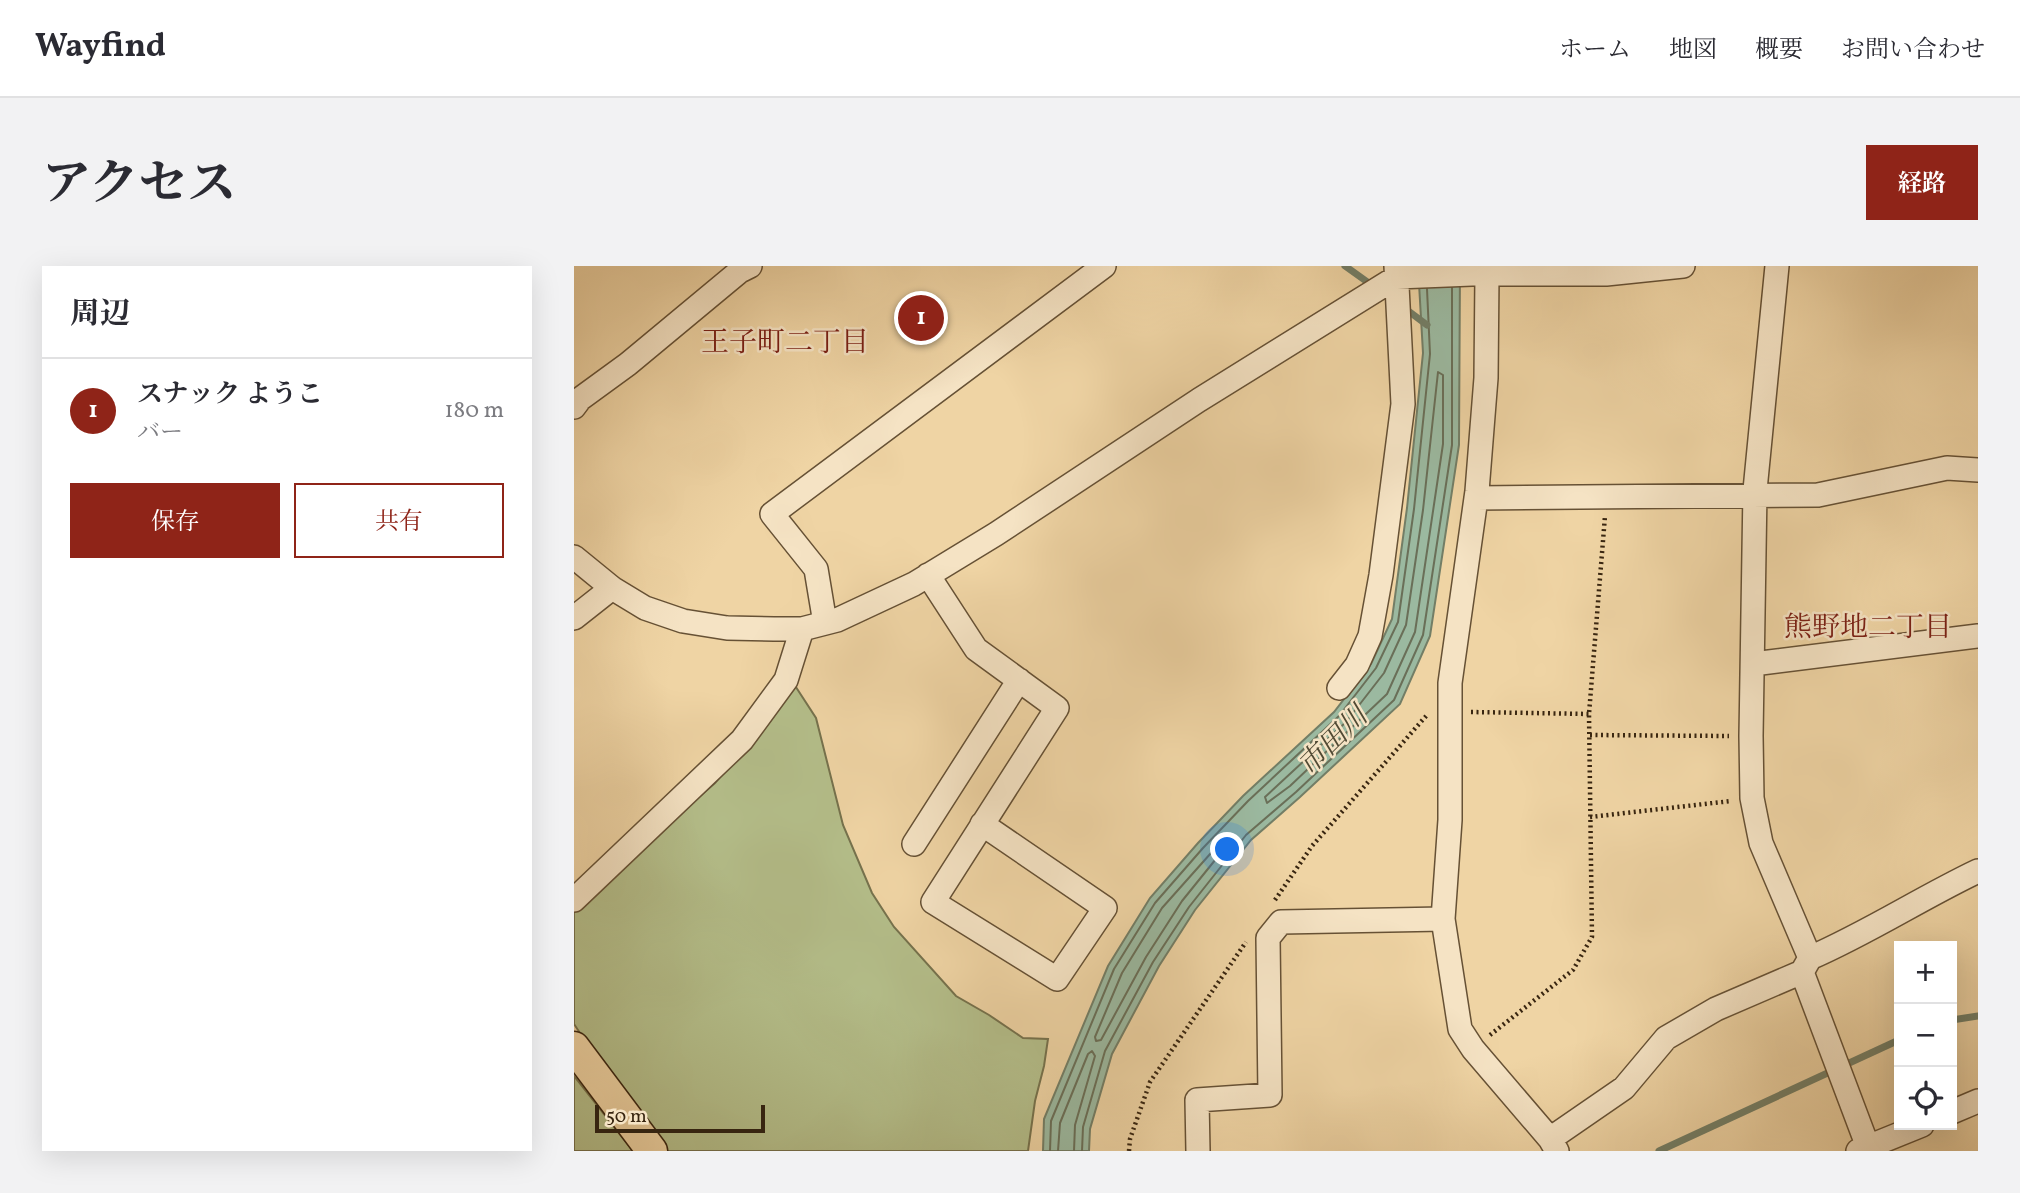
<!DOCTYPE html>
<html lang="ja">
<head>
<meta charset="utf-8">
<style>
	body { margin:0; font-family:Vollkorn,"Noto Serif JP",serif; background:#f2f2f3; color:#2b2b33 }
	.controls { position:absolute; right:21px; bottom:21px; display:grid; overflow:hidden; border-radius:0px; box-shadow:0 7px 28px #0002 }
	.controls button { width:63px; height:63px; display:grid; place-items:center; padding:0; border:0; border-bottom:2px solid #e1e1e2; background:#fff; color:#2b2b33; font:35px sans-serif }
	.scale { position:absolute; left:21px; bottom:18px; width:170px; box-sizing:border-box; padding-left:7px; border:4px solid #382510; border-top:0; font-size:19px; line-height:24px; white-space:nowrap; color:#382510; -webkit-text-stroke:5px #f5e3c4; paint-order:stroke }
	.you { position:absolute; left:654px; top:584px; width:24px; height:24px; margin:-18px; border:5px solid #fff; border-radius:50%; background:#1a73e8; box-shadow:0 0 0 10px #1a73e833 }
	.badge { display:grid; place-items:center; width:46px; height:46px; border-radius:50%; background:#8f2418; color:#fff; font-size:23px; font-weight:700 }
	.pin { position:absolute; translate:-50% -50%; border:4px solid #fff; box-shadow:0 2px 7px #0006 }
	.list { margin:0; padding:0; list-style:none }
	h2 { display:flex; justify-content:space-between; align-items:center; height:91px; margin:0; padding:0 28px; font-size:30px }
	h2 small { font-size:23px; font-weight:400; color:#7c7c81 }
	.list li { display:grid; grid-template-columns:46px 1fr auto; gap:21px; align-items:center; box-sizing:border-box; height:105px; padding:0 28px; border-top:2px solid #e1e1e2 }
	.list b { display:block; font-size:26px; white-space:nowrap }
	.list p { margin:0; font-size:23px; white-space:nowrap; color:#7c7c81 }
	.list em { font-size:23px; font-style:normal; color:#7c7c81 }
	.actions { display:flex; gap:14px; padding:21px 28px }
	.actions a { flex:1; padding:16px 0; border:2px solid #8f2418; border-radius:0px; text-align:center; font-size:24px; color:#8f2418 }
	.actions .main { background:#8f2418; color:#fff }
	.icon { flex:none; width:38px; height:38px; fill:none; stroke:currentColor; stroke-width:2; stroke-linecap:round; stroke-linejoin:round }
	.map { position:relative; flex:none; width:1404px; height:885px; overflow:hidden; border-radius:0px }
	header { display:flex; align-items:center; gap:42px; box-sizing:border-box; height:98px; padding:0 35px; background:#fff; border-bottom:2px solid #e1e1e2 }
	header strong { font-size:33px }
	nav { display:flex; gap:38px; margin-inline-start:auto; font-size:24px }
	.intro { display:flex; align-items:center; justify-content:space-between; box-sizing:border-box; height:168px; padding:0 42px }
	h1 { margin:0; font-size:49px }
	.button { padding:18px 32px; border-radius:0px; background:#8f2418; color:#fff; font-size:24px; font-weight:700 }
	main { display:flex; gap:42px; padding:0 42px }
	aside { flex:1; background:#fff; border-radius:0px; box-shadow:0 7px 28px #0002 }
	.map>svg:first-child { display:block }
	.green { fill:#b4be8a; stroke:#76724d; stroke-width:2 }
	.water { fill:#9bb9a0; stroke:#737e66; stroke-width:2 }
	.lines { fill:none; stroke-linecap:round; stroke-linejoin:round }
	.shore { stroke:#6a6f58; stroke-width:2 }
	.stream { stroke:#737e66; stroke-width:7 }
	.minor-casing { stroke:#665135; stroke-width:26 }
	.major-casing { stroke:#382510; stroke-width:33 }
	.path { stroke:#382510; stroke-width:4.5; stroke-dasharray:2 3.5; stroke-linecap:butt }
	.minor { stroke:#f5e3c4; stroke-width:23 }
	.major { stroke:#efd4a4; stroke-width:30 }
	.labels { text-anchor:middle; stroke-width:5; stroke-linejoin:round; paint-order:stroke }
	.neighbourhood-label { font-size:28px; fill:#7a1f14; stroke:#f5e3c4 }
	.water-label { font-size:28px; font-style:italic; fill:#514a34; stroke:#f5e3c4 }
</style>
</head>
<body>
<header>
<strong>Wayfind</strong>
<nav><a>ホーム</a><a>地図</a><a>概要</a><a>お問い合わせ</a></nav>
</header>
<div class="intro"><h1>アクセス</h1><a class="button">経路</a></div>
<main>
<aside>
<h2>周辺<small></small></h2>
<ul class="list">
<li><span class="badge">1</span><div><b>スナック ようこ</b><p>バー</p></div><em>180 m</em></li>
</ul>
<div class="actions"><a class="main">保存</a><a>共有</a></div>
</aside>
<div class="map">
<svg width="1404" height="885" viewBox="0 0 1404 885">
	<rect width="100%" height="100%" fill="#efd4a4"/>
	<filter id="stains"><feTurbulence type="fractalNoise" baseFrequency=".00286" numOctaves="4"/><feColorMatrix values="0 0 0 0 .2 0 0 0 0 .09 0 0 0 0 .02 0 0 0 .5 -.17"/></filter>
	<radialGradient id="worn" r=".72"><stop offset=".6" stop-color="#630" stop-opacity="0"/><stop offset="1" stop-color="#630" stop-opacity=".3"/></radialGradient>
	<!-- green -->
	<path class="green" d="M218,415L242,452L269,559L298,627L320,661L382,730L415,749L449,772L474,773L470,800L461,835L454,885H90L50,834L0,758V643L68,580L141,517L182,469Z
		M0,810L59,885H0Z"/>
	<!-- water -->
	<path class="water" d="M844,0H886L885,179L856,370L826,438L726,531L677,574L621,644L585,700L538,788L516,863L515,885H469L470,853L534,700L576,632L624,577L669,530L760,446L797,398L818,353L833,242L849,87Z"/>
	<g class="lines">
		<!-- shore -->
		<path class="shore" d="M864,106L869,109V178L841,366L813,428L716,520L693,537L691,531L772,456L810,407L832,359L849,244Z
			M645,578L649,579L650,583L608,635L572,691L527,774L522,775L521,771L548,707L588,642Z
			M476,885L477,855L540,703L581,637L629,582L674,535L765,450L802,402L824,356L840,243L856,88L853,23
			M484,885L486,857L514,788L518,785L521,790L501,859L500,885
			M508,885L509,861L531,785L579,696L615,641L672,569L722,526L820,434L849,369L878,179V22"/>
		<!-- stream -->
		<path class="stream" d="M771,0L799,20
			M829,41L853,59
			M1378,754L1404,750
			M1085,885L1325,774"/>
		<!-- minor casing -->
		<g class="minor-casing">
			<path id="minor" d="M1203,0L1181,224L1177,470L1178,532L1187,577L1236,692L1228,706L1294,881
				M913,9L912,112L903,225L876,417V554L869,653L886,763L899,783L976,873L983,885
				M0,141L6,133L54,98L166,5L176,0
				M902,232L1244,229L1373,202L1404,204
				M0,291L38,322L71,342L109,355L153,362L200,363H228L263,354L340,318L422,268L625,134L823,11L898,8H1032L1109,0
				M354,309L402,383L483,442L359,636L483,713L531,642L408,558
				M0,352L38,322
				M251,357L242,303L198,248L530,0
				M1179,398L1404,370
				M765,422L783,399L796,370L807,309L829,138L822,0
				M340,578L445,414
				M0,634L168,474L212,414L228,363
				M1236,692C1294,667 1347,632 1404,605
				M1378,846L1404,835
				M976,873L1050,822L1092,772L1142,743L1228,706
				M624,885L623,834L696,829L694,672L707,656L869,653
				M1284,885L1348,859"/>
		</g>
		<!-- major casing -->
		<g class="major-casing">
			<path id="major" d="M0,781L78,885"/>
		</g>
		<!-- path -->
		<path class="path" d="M897,446L1015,448
			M1016,469L1155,470
			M1016,551L1157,535
			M701,634L738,580L853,449
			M916,769L999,704L1018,671L1015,448L1031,250
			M555,885L556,873L576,816L672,676"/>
		<!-- minor -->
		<use href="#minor" class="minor"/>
		<!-- major -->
		<use href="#major" class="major"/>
	</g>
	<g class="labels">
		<!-- neighbourhood labels -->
		<g class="neighbourhood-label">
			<text x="211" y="85">王子町二丁目</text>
			<text x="1294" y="370">熊野地二丁目</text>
		</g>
		<!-- water labels -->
		<g class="water-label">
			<text transform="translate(758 474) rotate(-45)" y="10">市田川</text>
		</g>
	</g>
	<rect width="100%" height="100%" filter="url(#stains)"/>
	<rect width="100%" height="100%" fill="url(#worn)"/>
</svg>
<div class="controls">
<button>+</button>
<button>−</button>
<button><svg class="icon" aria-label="locate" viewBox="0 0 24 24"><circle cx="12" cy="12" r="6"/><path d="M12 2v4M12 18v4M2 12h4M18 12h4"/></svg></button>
</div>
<div class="scale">50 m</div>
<div class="you"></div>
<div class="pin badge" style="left:347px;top:52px">1</div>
</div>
</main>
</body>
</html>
